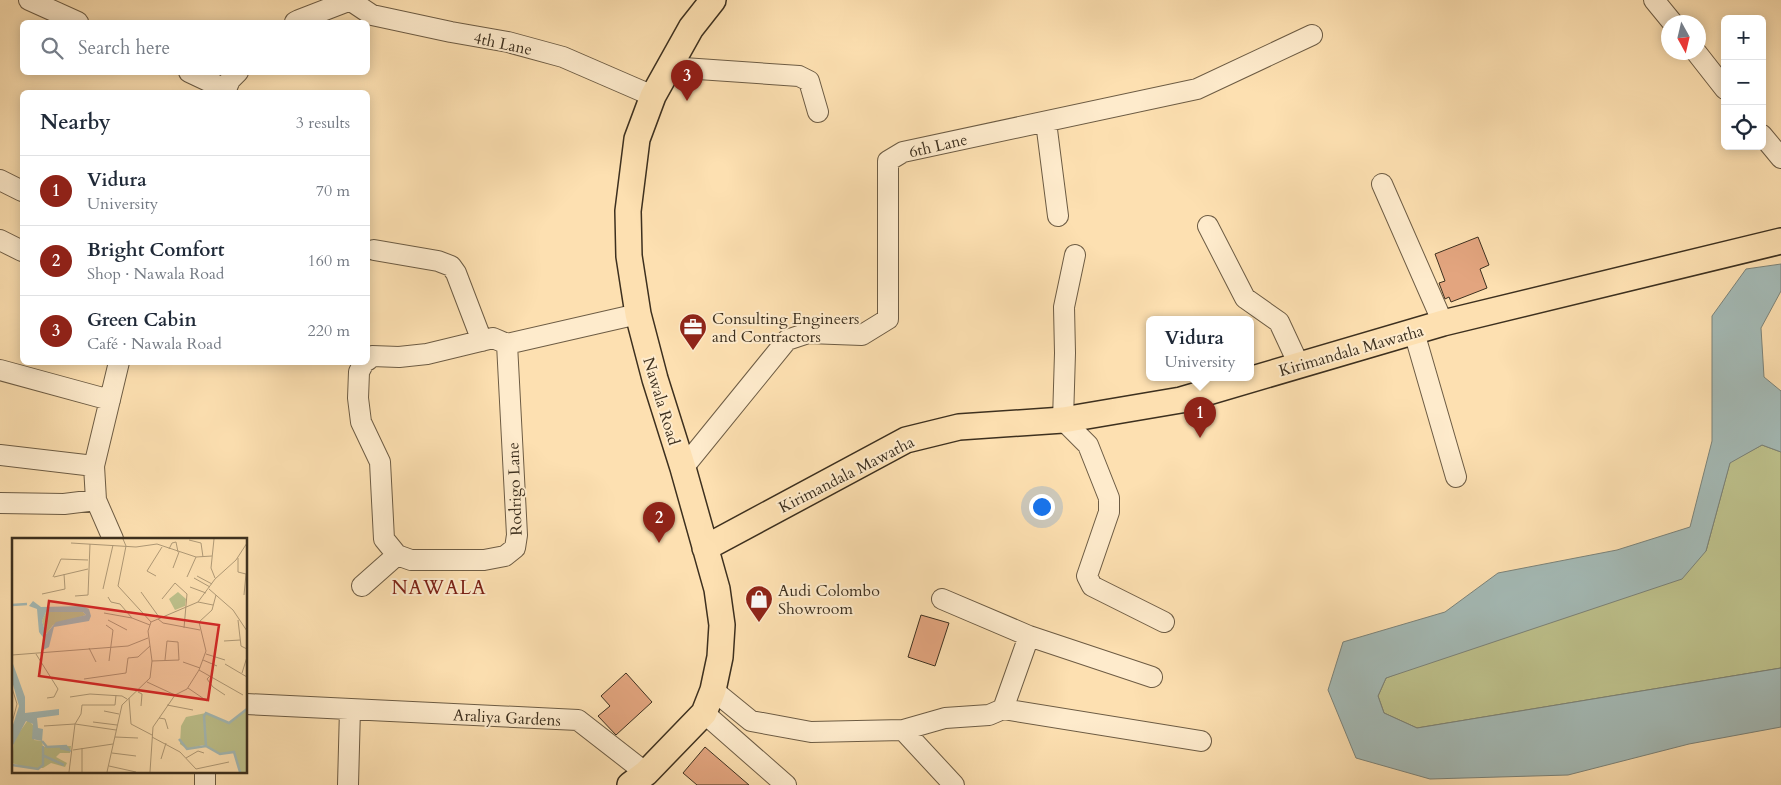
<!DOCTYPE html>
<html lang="en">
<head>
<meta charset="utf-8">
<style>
	body { margin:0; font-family:Cardo,serif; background:#f6f6f7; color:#1f2937 }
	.controls { position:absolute; right:15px; top:15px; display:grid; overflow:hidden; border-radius:8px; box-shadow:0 2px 12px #0003 }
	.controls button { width:45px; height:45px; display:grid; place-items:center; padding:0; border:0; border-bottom:1px solid #e0e1e3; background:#fff; color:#1f2937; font:25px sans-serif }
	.compass { position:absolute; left:1661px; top:15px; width:45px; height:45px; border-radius:50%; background:#fff; box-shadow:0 2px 12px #0003; rotate:172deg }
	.you { position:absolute; left:1041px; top:506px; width:18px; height:18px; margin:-12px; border:4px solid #fff; border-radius:50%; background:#1a73e8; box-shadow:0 0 0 8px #1a73e833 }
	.badge { display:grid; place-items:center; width:32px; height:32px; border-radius:50%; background:#8f2418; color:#fff; font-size:16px; font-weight:700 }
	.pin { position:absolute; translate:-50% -41px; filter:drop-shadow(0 1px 2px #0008) }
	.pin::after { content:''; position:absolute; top:26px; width:18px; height:15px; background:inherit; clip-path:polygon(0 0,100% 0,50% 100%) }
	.popup { position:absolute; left:1146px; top:316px; width:108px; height:65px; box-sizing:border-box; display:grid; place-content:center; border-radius:8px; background:#fff; filter:drop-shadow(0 1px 4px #0005); font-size:16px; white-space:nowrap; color:#747a83 }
	.popup b { font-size:19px; color:#1f2937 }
	.popup::after { content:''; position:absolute; left:50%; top:100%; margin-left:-10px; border:10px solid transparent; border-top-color:#fff }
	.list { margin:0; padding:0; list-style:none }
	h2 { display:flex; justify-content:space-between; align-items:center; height:65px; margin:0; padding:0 20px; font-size:21px }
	h2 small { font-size:16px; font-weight:400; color:#747a83 }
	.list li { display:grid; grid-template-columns:32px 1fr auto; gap:15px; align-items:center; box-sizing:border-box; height:70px; padding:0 20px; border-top:1px solid #e0e1e3 }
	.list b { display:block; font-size:19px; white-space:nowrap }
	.list p { margin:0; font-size:16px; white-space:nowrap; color:#747a83 }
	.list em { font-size:16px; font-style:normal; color:#747a83 }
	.icon { flex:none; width:28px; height:28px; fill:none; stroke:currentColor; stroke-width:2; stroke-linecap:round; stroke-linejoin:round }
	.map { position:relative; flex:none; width:1781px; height:785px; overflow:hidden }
	.search { position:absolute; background:#fff; box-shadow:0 2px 12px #0003; left:20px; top:20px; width:350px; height:55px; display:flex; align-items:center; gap:12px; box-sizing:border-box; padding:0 18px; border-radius:8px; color:#747a83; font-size:19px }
	.panel { position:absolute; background:#fff; box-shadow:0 2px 12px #0003; left:20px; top:90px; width:350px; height:275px; border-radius:8px }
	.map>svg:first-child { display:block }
	.green { fill:#bec28d; stroke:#7e7956 }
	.water { fill:#a4bab6; stroke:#7b837a }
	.building { fill:#e3a57f; stroke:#3d301f }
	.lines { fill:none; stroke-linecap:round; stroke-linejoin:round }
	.minor-casing { stroke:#6d5c44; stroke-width:22 }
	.major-casing { stroke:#3d301f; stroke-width:28 }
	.minor { stroke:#feebcc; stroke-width:20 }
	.major { stroke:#fde0b1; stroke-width:25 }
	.labels { text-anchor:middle; stroke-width:4; stroke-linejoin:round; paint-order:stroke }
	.street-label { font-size:16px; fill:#3d301f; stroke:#feebcc }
	.poi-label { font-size:16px; fill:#3d301f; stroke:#feebcc; text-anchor:start }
	.quarter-label { font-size:19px; letter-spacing:1px; fill:#7a1f14; stroke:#feebcc }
	.inset-river { fill:none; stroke:#a4bab6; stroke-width:2.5 }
	.inset-road { fill:none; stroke:#b09a77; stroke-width:1 }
	.view { fill:#d62828; fill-opacity:0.15; stroke:#d62828; stroke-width:2.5 }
	.inset-edge { fill:none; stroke:#3d301f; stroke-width:2.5 }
</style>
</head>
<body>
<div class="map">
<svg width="1781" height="785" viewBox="0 0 1781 785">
	<rect width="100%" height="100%" fill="#fde0b1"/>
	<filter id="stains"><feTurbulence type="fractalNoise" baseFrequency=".004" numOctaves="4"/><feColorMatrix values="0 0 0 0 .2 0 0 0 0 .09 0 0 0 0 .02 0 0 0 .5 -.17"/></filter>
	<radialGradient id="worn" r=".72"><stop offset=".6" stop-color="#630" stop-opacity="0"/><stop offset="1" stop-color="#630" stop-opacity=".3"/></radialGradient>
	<!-- green -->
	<path class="green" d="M1762,445L1781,452V668L1417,728L1384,713L1378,696L1386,678L1706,551L1730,462Z"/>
	<!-- water -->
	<path class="water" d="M1781,264V291L1761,328L1764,377L1781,391V452L1762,445L1730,463L1706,551L1682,579L1386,678L1378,696L1384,713L1417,728L1781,668V727L1689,744L1568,775L1430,779L1356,758L1328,690L1343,642L1445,612L1498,573L1617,550L1690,527L1712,441V316L1746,269Z"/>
	<!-- building -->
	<path class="building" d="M1478,237L1489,265L1480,269L1487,288L1451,302L1449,297L1445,299L1439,283L1445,281L1435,254Z
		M921,615L949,623L935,666L908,657Z
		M626,673L652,702L616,735L598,716L610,706L601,696Z
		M705,747L749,785H697L683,773Z"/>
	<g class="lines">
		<!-- minor casing -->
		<g class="minor-casing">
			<path id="minor" d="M29,0L78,22
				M1654,0L1672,22
				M351,1L372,15L451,32L508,42L563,57L653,96
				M295,22L299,20L351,0
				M1696,52L1725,89
				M669,67L799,76L809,81L818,112
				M189,72L225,89
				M225,92L230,80L238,72
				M1046,122L1058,216
				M1762,135L1781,158
				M0,180L22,191
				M1382,184L1443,323
				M1208,226L1245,298L1279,322L1299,365
				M0,240L22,251
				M374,250L438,261L451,266L456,273L482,341
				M1075,255L1064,307L1065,353L1063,420L1088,445L1109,498V512L1087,576L1092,586L1164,622
				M1414,332L1456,477
				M368,360L372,356L399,357L427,354L493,338L507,344L638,314
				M364,362L359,372L358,398L361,422L380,462L384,539L397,555L411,560H484L505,556L515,548L517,535L507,344
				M0,370L110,400
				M0,455L94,466
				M683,468L787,340L808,333L862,335L888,319V161L903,152L1197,89L1312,35
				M0,503L64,504L96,500
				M113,539L96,500L94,466L119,362
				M362,586L397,555
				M942,599L1029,636L1152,677
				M713,690L751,721L811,732L903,730L954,785
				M246,704L578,720L646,773
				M1003,709L1029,636
				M704,713L786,785
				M903,730L945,718L989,715L1003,709L1201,741
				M205,771V785
				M348,785L350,709"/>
		</g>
		<!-- major casing -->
		<g class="major-casing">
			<path id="major" d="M705,548L906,440L959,427L1063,420L1181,400L1443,323L1781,241
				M630,785L646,773L704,713L713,690L720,657L722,625L717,589L683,468L655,379L638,314L629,256L628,211L637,139L653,96L691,28L713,0"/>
		</g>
		<!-- minor -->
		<use href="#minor" class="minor"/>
		<!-- major -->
		<use href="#major" class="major"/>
	</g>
	<!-- icons -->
	<defs>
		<g id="office-pin" transform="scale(1.4375)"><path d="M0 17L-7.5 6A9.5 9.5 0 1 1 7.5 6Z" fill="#8f2418" stroke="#feebcc"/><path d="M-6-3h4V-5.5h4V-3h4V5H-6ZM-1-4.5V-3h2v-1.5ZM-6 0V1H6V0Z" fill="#fff"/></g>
		<g id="shop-pin" transform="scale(1.4375)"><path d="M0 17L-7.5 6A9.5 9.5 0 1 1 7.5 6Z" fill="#8f2418" stroke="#feebcc"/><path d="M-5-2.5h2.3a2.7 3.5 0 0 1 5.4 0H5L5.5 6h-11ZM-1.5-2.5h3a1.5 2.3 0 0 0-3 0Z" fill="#fff"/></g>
	</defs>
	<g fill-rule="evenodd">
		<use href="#office-pin" x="693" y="327"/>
		<use href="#shop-pin" x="759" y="599"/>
	</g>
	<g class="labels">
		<!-- street labels -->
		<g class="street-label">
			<text transform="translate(503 43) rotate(12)" y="6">4th Lane</text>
			<text transform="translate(938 145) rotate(-13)" y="6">6th Lane</text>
			<text transform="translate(1351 350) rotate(-16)" y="6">Kirimandala Mawatha</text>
			<text transform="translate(662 401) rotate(73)" y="6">Nawala Road</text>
			<text transform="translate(846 474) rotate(-27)" y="6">Kirimandala Mawatha</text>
			<text transform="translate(514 489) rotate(-92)" y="6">Rodrigo Lane</text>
			<text transform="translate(507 717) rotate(3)" y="6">Araliya Gardens</text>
		</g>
		<!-- poi labels -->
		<g class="poi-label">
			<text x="712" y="324">Consulting Engineers<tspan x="712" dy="18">and Contractors</tspan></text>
			<text x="778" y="596">Audi Colombo<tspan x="778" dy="18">Showroom</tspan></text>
		</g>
		<!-- quarter labels -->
		<g class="quarter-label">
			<text x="439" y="594">NAWALA</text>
		</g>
	</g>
	<!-- overview -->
	<g transform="translate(12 538)">
		<rect width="235" height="235" fill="#fde0b1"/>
		<path d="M166,54L174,61L173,68L163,72L157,61ZM34,74H71L74,77L41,87L34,96L30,83ZM235,171V234H228L222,214L208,216L191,207L175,211L168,206L169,188L174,179L194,175L217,185ZM16,182L21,187L22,202L30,203L31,209L59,208L58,215H48L44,219L55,225L53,229L39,225L31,230H15L0,225L2,202Z" fill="#bec28d"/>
		<path d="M21,63L29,69L71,68L77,71L79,78L77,83L42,89L37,109L29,113L33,102L27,94L25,71L17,68ZM34,74H71L74,77L44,84L34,96L30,83ZM0,123L13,159V175L47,171V177L25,180L26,190L31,191L30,203L20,201L21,186L14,183L0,209V190L7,168L0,143Z" fill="#a4bab6" fill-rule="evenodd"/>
		<path class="inset-river" d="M0,67L15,66M167,201L175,211L194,208M30,203L35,209L54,208L57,212L48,210M30,217L52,227M0,227L26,231L31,227V208M228,234L222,214L208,216L194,208L192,178L194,175L217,185L235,171"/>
		<path class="inset-road" d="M111,1L114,8L106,48L139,84M202,1L199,30L203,40M177,2L189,5L191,19M59,5L124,9L145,6L184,19L200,18M157,11L160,5L164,4L166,14M226,20V34L234,36L232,57M161,30L167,14M144,38L135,33L150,9M185,38L200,46M41,39L49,21L76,22M42,39L76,31M175,39L184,19M182,40L198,49M178,49L194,55M91,51L101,7M197,51L221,72L235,93M129,54L147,79M30,56L53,51L52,36M63,58L76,57L78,6M96,59L99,64L108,66L120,80L138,87M150,61L163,45L175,56L172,90M186,64L201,67M92,75L120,80M146,81L151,85L188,92M96,82L115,92M226,82L229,108L235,111M94,87L101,92L97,123M212,103L228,102M77,110L84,124M24,116L46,151L42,159L35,160M194,116L213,122M0,117L116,108L136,100M191,122L205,128M140,123L167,122L166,104L155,103L153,122M171,124L188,130M213,126L235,139M187,132L231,157M230,135L235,119M198,138L195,141L201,149L213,157M72,141L114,135L116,120L126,119L138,108M135,144L163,157M0,150L5,166L0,185M176,150L195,163M126,154L130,156L129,168M58,159L78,156L110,158L115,161M117,160L119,186L140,197M155,167L181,172M92,173L107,176M147,180L153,181L156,191M81,184L105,187M32,188L63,186L104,192M103,199L126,200M140,199L168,214L184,231L217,224M70,210V234M61,212L101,206M100,215L124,218M174,220L186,213L192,215M149,221L154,205M97,228L124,234M57,234L63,186L69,176L70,167H103L104,157M95,234L110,167L138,140L140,123L136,93L139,84L186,64L203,41L224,22L235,5M138,234L141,189L163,157L175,151L187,132L194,113L187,84L200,72L204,57"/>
		<path class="view" d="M37,63L207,87L196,162L27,138Z"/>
		<rect width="235" height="235" class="inset-edge"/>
	</g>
	<rect width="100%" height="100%" filter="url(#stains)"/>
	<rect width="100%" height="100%" fill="url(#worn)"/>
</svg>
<div class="controls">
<button>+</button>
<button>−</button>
<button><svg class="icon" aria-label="locate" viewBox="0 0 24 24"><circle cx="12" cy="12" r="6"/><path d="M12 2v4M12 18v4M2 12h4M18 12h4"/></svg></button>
</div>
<svg class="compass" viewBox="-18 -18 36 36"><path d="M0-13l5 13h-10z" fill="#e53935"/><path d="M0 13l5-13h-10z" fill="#747a83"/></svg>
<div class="you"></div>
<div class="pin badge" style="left:1200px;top:438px">1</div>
<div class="popup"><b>Vidura</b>University</div>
<div class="pin badge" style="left:659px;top:543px">2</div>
<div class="pin badge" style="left:687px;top:101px">3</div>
<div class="search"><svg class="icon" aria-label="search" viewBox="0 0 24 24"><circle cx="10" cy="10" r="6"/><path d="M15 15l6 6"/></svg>Search here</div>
<section class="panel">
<h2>Nearby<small>3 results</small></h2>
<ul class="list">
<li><span class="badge">1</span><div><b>Vidura</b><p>University</p></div><em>70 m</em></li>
<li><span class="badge">2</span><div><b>Bright Comfort</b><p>Shop · Nawala Road</p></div><em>160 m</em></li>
<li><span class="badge">3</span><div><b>Green Cabin</b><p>Café · Nawala Road</p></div><em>220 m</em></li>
</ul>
</section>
</div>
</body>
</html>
